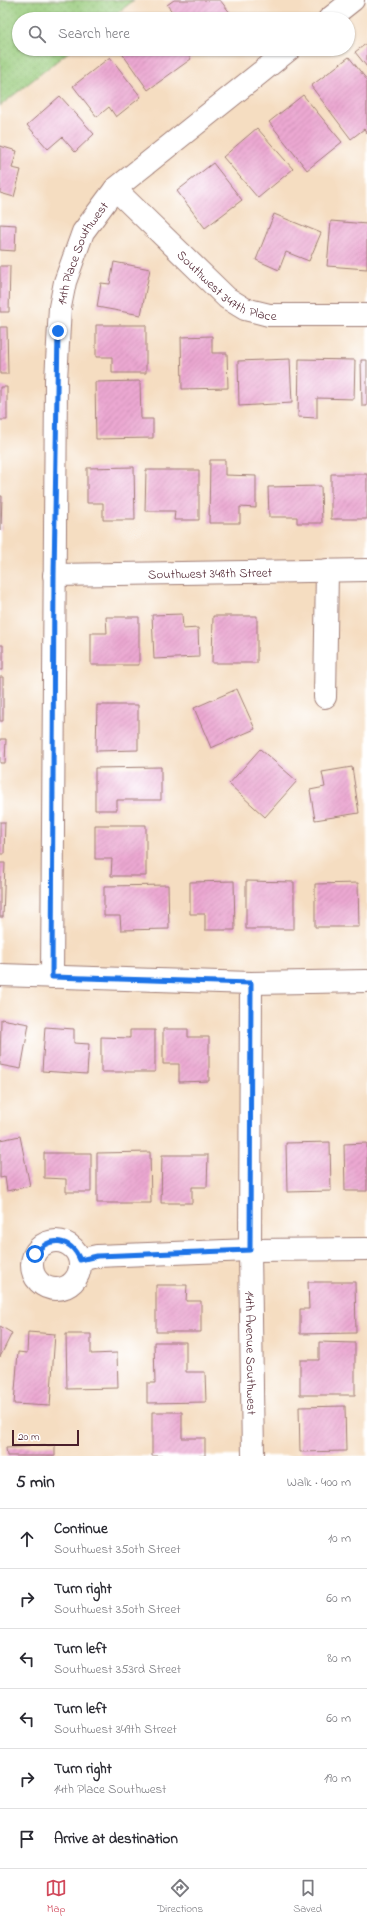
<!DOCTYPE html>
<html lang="en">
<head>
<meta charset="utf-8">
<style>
	body { margin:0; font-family:"Indie Flower",sans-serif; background:#f7f7f7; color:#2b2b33 }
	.scale { position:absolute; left:12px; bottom:10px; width:67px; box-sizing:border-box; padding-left:4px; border:2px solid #4a1f2b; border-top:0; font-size:11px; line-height:14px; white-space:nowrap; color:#4a1f2b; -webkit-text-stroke:3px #fff; paint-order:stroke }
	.stop { position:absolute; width:12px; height:12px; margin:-9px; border:3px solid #1a73e8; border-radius:50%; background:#fff }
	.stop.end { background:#1a73e8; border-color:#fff; box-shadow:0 1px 4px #0008 }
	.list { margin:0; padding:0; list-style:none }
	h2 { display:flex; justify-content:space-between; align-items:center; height:52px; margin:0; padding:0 16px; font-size:17px }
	h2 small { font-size:13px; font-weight:400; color:#7c7c81 }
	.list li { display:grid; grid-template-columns:26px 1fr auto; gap:12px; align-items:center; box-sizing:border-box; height:60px; padding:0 16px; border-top:1px solid #e1e1e2 }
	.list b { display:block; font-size:15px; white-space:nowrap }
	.list p { margin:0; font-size:13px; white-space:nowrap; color:#7c7c81 }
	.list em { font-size:13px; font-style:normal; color:#7c7c81 }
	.icon { flex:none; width:22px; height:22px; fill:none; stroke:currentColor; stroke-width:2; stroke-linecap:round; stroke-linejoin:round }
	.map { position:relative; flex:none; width:367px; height:1456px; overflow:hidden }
	.search { position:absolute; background:#fff; box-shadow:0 1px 3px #0004; left:12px; right:12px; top:12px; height:44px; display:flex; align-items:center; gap:10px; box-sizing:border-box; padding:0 14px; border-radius:22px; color:#7c7c81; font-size:15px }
	.sheet { height:412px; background:#fff }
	nav { display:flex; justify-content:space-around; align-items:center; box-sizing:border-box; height:56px; border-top:1px solid #e1e1e2; background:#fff; font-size:11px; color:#7c7c81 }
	nav a { display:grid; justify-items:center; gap:2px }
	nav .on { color:#d1495b }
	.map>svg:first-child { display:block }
	.grass { fill:url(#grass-dots); stroke:#717553 }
	.building { fill:url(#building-hatch) }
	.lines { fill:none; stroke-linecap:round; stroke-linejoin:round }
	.street-casing { stroke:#a07e76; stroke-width:24 }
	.street { stroke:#fff; stroke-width:22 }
	.route { stroke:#1a73e8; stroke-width:5 }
	.labels { text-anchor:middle; stroke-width:3; stroke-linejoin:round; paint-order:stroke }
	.street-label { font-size:13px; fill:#4a1f2b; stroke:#fff }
</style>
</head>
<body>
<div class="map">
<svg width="367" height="1456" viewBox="0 0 367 1456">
	<defs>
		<pattern id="grass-dots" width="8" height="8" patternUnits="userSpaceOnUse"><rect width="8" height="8" fill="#98cb7b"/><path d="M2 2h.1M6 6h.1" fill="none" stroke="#84ae6a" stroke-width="1.8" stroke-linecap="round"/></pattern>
		<pattern id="building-hatch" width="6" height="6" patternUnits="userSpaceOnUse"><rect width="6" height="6" fill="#eba7d1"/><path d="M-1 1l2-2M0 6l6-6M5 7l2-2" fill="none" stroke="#cb8fb4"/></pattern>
	</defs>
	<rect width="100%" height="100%" fill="#fff"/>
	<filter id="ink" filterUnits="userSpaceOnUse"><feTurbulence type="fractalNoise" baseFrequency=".025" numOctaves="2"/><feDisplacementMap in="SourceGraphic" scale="8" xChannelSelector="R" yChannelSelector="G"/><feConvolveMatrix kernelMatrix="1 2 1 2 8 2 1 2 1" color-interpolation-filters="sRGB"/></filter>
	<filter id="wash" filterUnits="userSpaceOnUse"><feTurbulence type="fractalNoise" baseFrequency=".012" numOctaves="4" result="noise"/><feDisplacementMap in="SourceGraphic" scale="16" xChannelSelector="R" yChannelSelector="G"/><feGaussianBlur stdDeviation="0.9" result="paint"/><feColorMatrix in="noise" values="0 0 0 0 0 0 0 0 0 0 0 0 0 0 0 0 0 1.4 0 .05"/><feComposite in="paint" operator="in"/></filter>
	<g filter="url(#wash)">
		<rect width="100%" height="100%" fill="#f5ddc1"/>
		<!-- grass -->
		<path class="grass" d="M0,0H134L110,19H19V49H72L0,106Z"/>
		<g id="blocks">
			<!-- building -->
			<path class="building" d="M174,0H220L235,19H178L167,5Z
				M367,43V67L355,52Z
				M125,49H184L191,59L148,90L121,52Z
				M110,57L141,97L116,117L109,107L97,117L73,86Z
				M349,57L367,80V133L364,129L351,139L311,86Z
				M303,95L342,142L307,170L269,122Z
				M60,96L94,134L75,152L62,137L48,149L27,125Z
				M257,128L293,169L258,198L223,157Z
				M0,146L17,151L12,168L21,170L14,197L0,193Z
				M213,163L242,200L205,228L177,191Z
				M274,214L321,233L309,261L286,252L279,270L256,260Z
				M331,221L367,224V269L327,266Z
				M0,224L16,225L15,251L0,250Z
				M114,262L150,269L141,315L97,307L101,283L110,284Z
				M0,266H10L9,312H0Z
				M96,325H146V373H112V357H96Z
				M0,327H7L8,374H0Z
				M212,336V353H227L228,388L182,389L181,337Z
				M290,359L292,403L239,406L238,361Z
				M299,359L355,360L354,399L317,398V418L298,417Z
				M361,360H367V406H362Z
				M140,381L141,419H153V438L96,439L95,382Z
				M0,387H7V420H0Z
				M210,460H225V475L256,476V508L240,507V523H209Z
				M134,467L135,520H103V503H87V468Z
				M146,470H199V520H174L175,511H145Z
				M331,474H367V519H331Z
				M321,486L322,523H297V517H269L268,487Z
				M0,496H2L1,530H0Z
				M182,614L183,629L198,628L199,657L154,659L152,615Z
				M213,616H257V663H212Z
				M106,617H139V665H91V633H107Z
				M0,645H3V670H0Z
				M0,677H3V721H0Z
				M237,689L255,729L211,748L194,708Z
				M97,705H138V750L96,751Z
				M0,739H6L5,763H0Z
				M260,749L297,781L265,817L229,784Z
				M161,767V800H117V810H95V768Z
				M352,767L359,813L315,820L310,790L325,787L322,772Z
				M0,822H5L4,854H0Z
				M95,825H146V876H111L112,859H95Z
				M0,863H5L3,917H0Z
				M234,881L235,930H205V914H190V882Z
				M246,881L294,882V929H246Z
				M358,883L359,927H315V884Z
				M168,885L169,929L121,930L120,916H104V886Z
				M1,1019L29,1024L21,1069L0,1065Z
				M45,1027L74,1029V1043L89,1044L87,1074L42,1071Z
				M163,1029H188V1037H209V1081L179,1082V1064H163Z
				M130,1030H155V1072H101V1037L130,1038Z
				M20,1136L30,1186L7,1191L5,1177L0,1178V1140Z
				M330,1142L331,1191L287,1192L286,1143Z
				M367,1143V1191H345L344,1144Z
				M150,1152L151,1203H97V1153Z
				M44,1153H91V1192H66V1179L44,1178Z
				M162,1155H208L207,1187H192V1203H161Z
				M308,1282H355L356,1333L300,1334V1309H309Z
				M156,1285H187L186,1301H201V1332H156Z
				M0,1326L12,1333L0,1357Z
				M28,1332L55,1334L50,1406L14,1404L18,1352L27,1353Z
				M66,1334H91V1354L117,1353L118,1388L67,1389Z
				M154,1342H186V1372H205L206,1402L147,1403V1383H155Z
				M319,1342L355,1343V1395H300V1360H319Z
				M345,1406L346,1451L300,1452L299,1407Z
				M152,1412H182V1438H205V1456H152Z
				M55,1445V1456H7L6,1448Z"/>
		</g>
	</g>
	<g filter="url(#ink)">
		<use href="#blocks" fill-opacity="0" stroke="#a07e76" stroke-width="1"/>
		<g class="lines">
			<!-- street casing -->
			<g class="street-casing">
				<g id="street">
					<path d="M329,19L353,0"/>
					<path id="s1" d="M115,189L227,298L245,309L269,315H367"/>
					<path id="s2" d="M54,575L367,570"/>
					<path d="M325,697L327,570"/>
					<path d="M0,975L251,983L367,981"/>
					<path id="s3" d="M52,977L56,380L60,307L65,282L83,232L115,189L290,49"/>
					<path id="s4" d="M251,983L250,1250L253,1456"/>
					<circle cx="56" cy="1265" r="24"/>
					<path d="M80,1260L97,1256L250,1250L367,1249"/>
				</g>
			</g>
			<!-- street -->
			<use href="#street" class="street"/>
		</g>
	</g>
	<g class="lines" filter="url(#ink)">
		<!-- route -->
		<path class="route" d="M35,1254C49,1235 71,1238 80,1260L97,1256L250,1250L251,983L52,977L54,575L58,331"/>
	</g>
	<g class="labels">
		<!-- street labels -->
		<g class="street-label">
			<text dy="5" stroke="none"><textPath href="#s3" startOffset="729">14th Place Southwest</textPath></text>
			<text dy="5" stroke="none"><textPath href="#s1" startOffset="150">Southwest 347th Place</textPath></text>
			<text dy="5" stroke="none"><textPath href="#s2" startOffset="156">Southwest 348th Street</textPath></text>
			<text dy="5" stroke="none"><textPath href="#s4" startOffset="370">14th Avenue Southwest</textPath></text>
		</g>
	</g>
</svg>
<div class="scale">20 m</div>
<div class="stop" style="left:35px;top:1254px"></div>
<div class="stop end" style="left:58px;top:331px"></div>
<div class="search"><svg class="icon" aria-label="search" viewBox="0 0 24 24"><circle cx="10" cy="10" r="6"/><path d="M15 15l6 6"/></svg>Search here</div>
</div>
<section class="sheet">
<h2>5 min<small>Walk · 400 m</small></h2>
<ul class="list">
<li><svg class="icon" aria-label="ahead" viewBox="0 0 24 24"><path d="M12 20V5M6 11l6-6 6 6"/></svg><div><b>Continue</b><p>Southwest 350th Street</p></div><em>10 m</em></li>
<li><svg class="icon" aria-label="right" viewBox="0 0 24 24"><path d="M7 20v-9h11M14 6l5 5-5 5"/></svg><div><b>Turn right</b><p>Southwest 350th Street</p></div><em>60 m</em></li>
<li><svg class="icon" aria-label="left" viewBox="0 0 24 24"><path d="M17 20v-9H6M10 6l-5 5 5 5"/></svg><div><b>Turn left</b><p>Southwest 353rd Street</p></div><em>80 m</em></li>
<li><svg class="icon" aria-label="left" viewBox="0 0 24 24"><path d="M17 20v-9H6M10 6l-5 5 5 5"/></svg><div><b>Turn left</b><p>Southwest 349th Street</p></div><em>60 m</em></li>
<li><svg class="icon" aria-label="right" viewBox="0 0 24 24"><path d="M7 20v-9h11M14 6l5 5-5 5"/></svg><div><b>Turn right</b><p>14th Place Southwest</p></div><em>190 m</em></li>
<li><svg class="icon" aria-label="arrive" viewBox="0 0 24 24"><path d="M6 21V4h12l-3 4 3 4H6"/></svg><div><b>Arrive at destination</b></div></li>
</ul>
</section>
<nav>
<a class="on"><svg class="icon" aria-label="map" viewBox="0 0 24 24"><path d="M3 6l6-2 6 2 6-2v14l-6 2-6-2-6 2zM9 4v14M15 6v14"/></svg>Map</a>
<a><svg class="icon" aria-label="directions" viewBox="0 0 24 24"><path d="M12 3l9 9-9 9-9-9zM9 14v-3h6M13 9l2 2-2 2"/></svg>Directions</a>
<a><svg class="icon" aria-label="saved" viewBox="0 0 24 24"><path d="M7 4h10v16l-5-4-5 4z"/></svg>Saved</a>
</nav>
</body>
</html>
